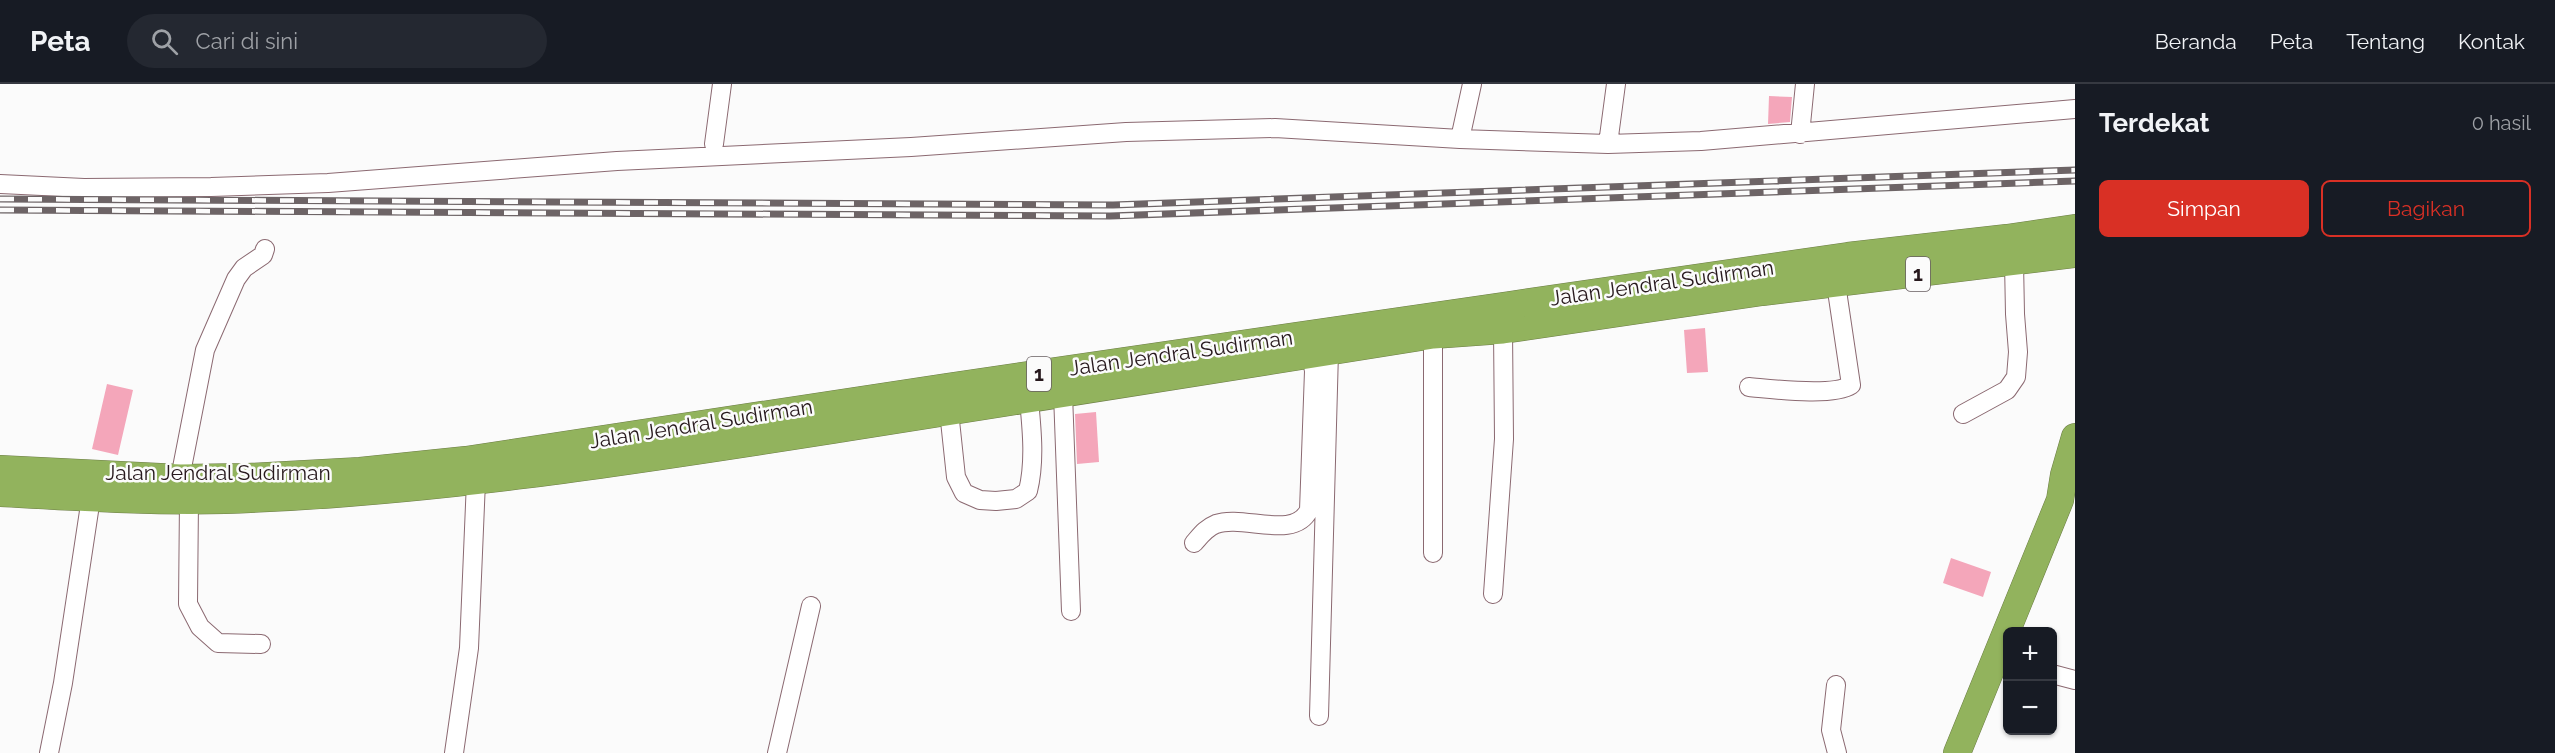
<!DOCTYPE html>
<html lang="id">
<head>
<meta charset="utf-8">
<style>
	body { margin:0; font-family:Raleway,sans-serif; background:#242831; color:#f1f3f6 }
	.controls { position:absolute; right:18px; bottom:18px; display:grid; overflow:hidden; border-radius:9px; box-shadow:0 2px 4px #0004 }
	.controls button { width:54px; height:54px; display:grid; place-items:center; padding:0; border:0; border-bottom:2px solid #363941; background:#171b24; color:#f1f3f6; font:30px sans-serif }
	.list { margin:0; padding:0; list-style:none }
	h2 { display:flex; justify-content:space-between; align-items:center; height:78px; margin:0; padding:0 24px; font-size:26px }
	h2 small { font-size:20px; font-weight:400; color:#9ea1a6 }
	.actions { display:flex; gap:12px; padding:18px 24px }
	.actions a { flex:1; padding:14px 0; border:2px solid #d93025; border-radius:9px; text-align:center; font-size:21px; color:#d93025 }
	.actions .main { background:#d93025; color:#fff }
	.icon { flex:none; width:33px; height:33px; fill:none; stroke:currentColor; stroke-width:2; stroke-linecap:round; stroke-linejoin:round }
	.map { position:relative; flex:none; width:2075px; height:669px; overflow:hidden }
	header { display:flex; align-items:center; gap:36px; box-sizing:border-box; height:84px; padding:0 30px; background:#171b24; border-bottom:2px solid #363941 }
	header strong { font-size:28px }
	nav { display:flex; gap:33px; margin-inline-start:auto; font-size:21px }
	.search { width:420px; height:54px; background:#242831; display:flex; align-items:center; gap:15px; box-sizing:border-box; padding:0 21px; border-radius:33px; color:#9ea1a6; font-size:22px }
	main { display:flex }
	aside { flex:1; background:#171b24 }
	.map>svg:first-child { display:block }
	.building { fill:#f4a6ba }
	.lines { fill:none; stroke-linecap:round; stroke-linejoin:round }
	.minor-casing { stroke:#8b6971; stroke-width:20 }
	.highway-casing { stroke:#6d7d47; stroke-width:28 }
	.minor { stroke:#fff; stroke-width:18 }
	.highway { stroke:#92b35d; stroke-width:27 }
	.rail-casing { stroke:#6d6466; stroke-width:7 }
	.rail { stroke:#fbfbfb; stroke-width:4.5; stroke-dasharray:14; stroke-linecap:butt }
	.labels { text-anchor:middle; stroke-width:5; stroke-linejoin:round; paint-order:stroke }
	.shield { fill:#fbfbfb; stroke:#675d60; stroke-width:1.5 }
	.shield-label { font-size:20px; font-weight:bold; fill:#27191d }
	.street-label { font-size:21px; fill:#27191d; stroke:#fbfbfb }
</style>
</head>
<body>
<header>
<strong>Peta</strong>
<div class="search"><svg class="icon" aria-label="search" viewBox="0 0 24 24"><circle cx="10" cy="10" r="6"/><path d="M15 15l6 6"/></svg>Cari di sini</div>
<nav><a>Beranda</a><a>Peta</a><a>Tentang</a><a>Kontak</a></nav>
</header>
<main>
<div class="map">
<svg width="2075" height="669" viewBox="0 0 2075 669">
	<rect width="100%" height="100%" fill="#fbfbfb"/>
	<!-- building -->
	<path class="building" d="M1769,12L1792,13L1790,38L1768,40Z
		M1705,244L1708,288L1687,289L1684,246Z
		M107,300L133,306L118,371L92,365Z
		M1096,328L1099,378L1077,380L1075,330Z
		M1951,474L1991,488L1983,513L1943,499Z"/>
	<g class="lines">
		<!-- minor casing -->
		<g class="minor-casing">
			<path id="minor" d="M1800,50L1805,0
				M1460,55L1472,0
				M714,60L722,0
				M1608,60L1616,0
				M0,100L84,104L211,103L328,99L617,77L911,63L1126,48L1275,44L1460,55L1608,60L1701,57L2075,25
				M1433,251V469
				M1749,303C1772,305 1833,313 1851,301L1836,200
				M1063,310L1071,527
				M948,318L956,393L964,409L980,416L996,417L1016,415L1028,407C1036,374 1031,339 1028,305
				M1963,330L2007,306L2016,293L2018,268L2015,230L2014,178
				M180,394L205,266L236,195L244,184L263,171L265,165
				M189,416L188,520L200,543L218,559L261,560
				M1194,459C1201,451 1206,444 1216,440C1243,430 1294,457 1309,426L1314,287L1311,271
				M1493,510L1504,355L1503,246
				M2052,590L2075,596
				M1836,601L1831,646L1837,669
				M1319,632L1329,268
				M49,669L63,599L91,414
				M454,669L469,564L476,397
				M777,669L811,522"/>
		</g>
		<!-- highway casing -->
		<g class="highway-casing">
			<path id="highway" d="M0,385L180,394L248,393L360,387L466,376L947,303L1510,221L1848,172L2007,154L2075,144
				M0,409C75,413 150,418 225,416C433,409 640,376 845,344C1041,314 1237,283 1433,251L1503,246L1762,208L2075,170
				M1957,669L2060,416L2064,391L2075,353"/>
		</g>
		<!-- minor -->
		<use href="#minor" class="minor"/>
		<!-- highway -->
		<use href="#highway" class="highway"/>
		<!-- rail casing -->
		<g class="rail-casing">
			<path id="rail" d="M0,115L1113,121L2075,86
				M0,126L1110,132L2075,97"/>
		</g>
		<!-- rail -->
		<use href="#rail" class="rail"/>
	</g>
	<g class="labels">
		<!-- shield labels -->
		<g class="shield">
			<rect x="1906" y="173" width="24" height="34" rx="4.5"/>
			<rect x="1027" y="273" width="24" height="34" rx="4.5"/>
		</g>
		<g class="shield-label">
			<text x="1918" y="197">1</text>
			<text x="1039" y="297">1</text>
		</g>
		<!-- street labels -->
		<g class="street-label">
			<text transform="translate(1662 199) rotate(-8)" y="7">Jalan Jendral Sudirman</text>
			<text transform="translate(1181 269) rotate(-8)" y="7">Jalan Jendral Sudirman</text>
			<text transform="translate(701 340) rotate(-9)" y="7">Jalan Jendral Sudirman</text>
			<text x="218" y="396">Jalan Jendral Sudirman</text>
		</g>
	</g>
</svg>
<div class="controls">
<button>+</button>
<button>−</button>
</div>
</div>
<aside>
<h2>Terdekat<small>0 hasil</small></h2>
<ul class="list">
</ul>
<div class="actions"><a class="main">Simpan</a><a>Bagikan</a></div>
</aside>
</main>
</body>
</html>
